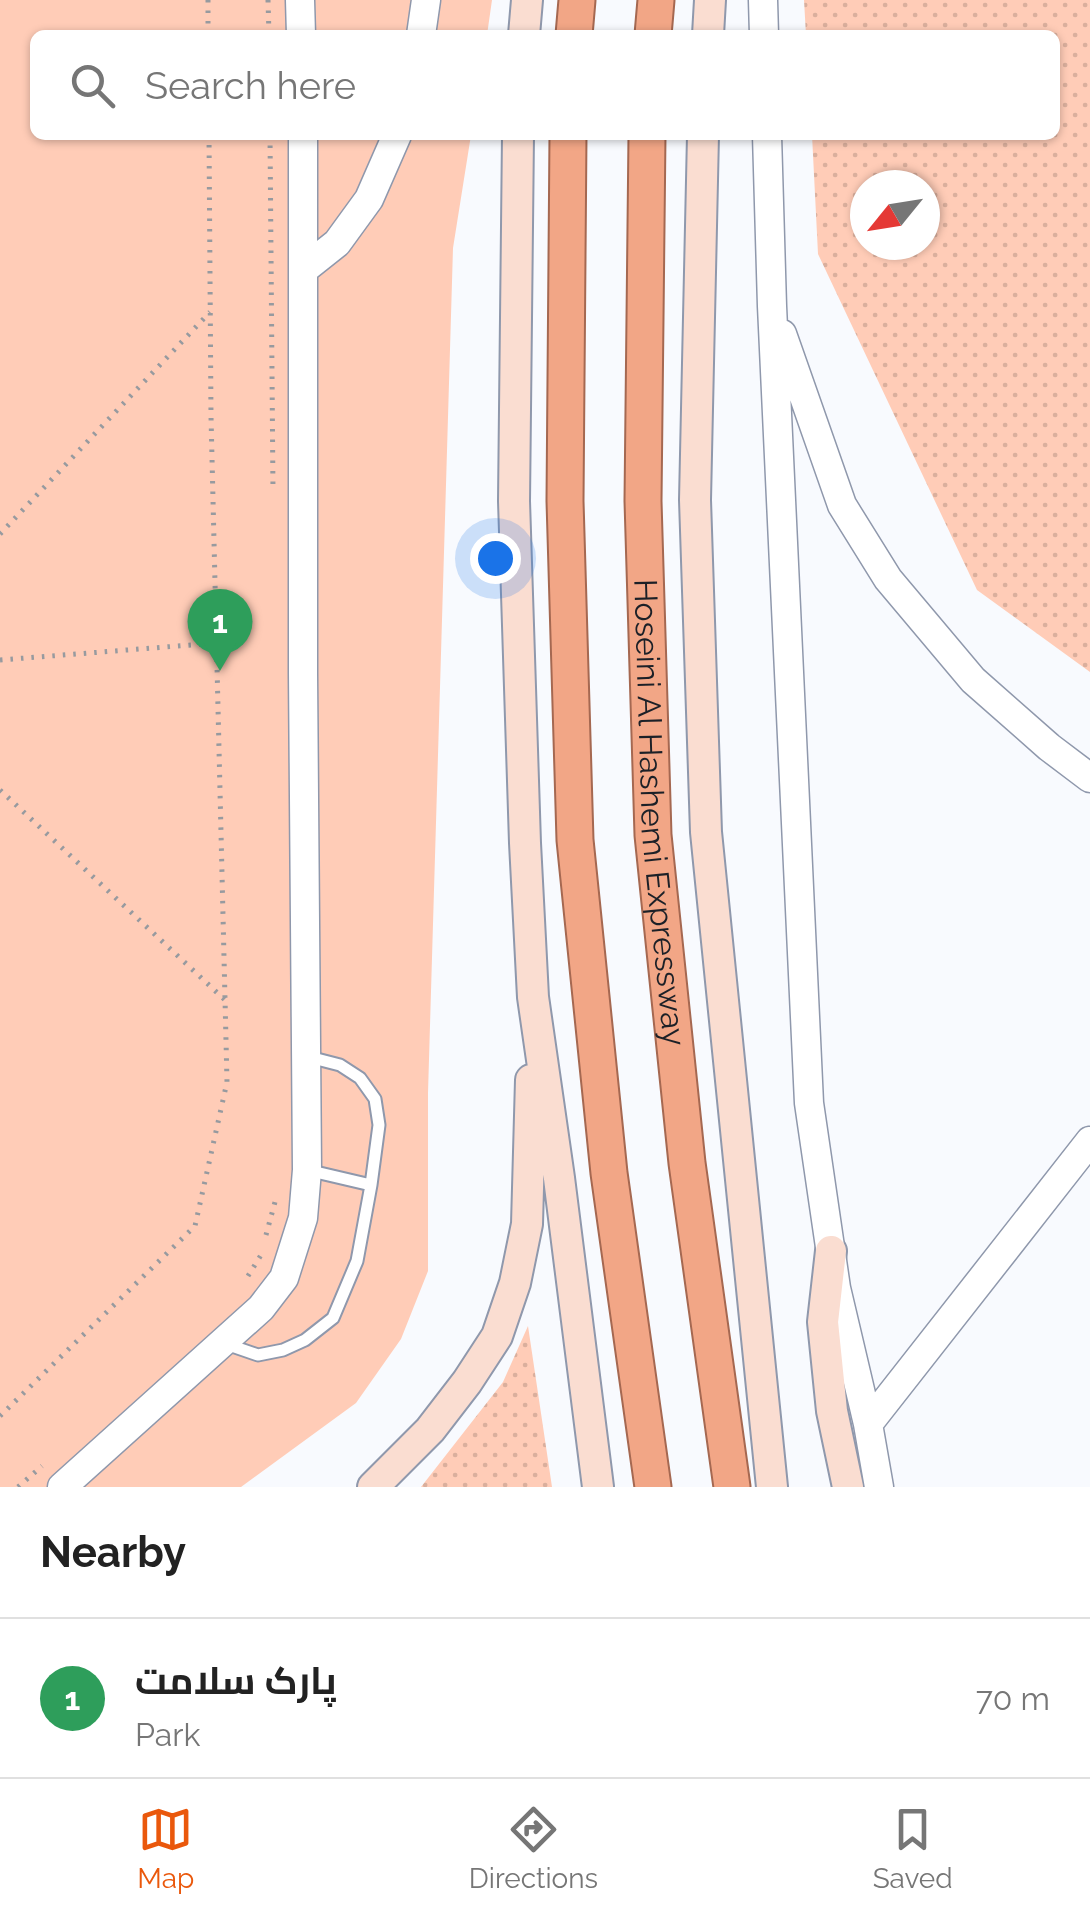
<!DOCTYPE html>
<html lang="en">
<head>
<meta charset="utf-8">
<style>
	body { margin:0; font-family:Raleway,Cairo,sans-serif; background:#f2f2f2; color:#222 }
	.compass { position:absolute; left:850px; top:170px; width:90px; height:90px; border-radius:50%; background:#fff; box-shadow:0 2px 8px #0004; rotate:240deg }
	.you { position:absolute; left:495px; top:558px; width:35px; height:35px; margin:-25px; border:8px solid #fff; border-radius:50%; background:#1a73e8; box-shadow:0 0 0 15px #1a73e833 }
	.badge { display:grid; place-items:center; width:65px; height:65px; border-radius:50%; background:#ea580c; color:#fff; font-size:32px; font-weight:700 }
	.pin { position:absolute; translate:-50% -82px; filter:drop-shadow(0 2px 5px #0008) }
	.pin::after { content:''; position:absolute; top:52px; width:35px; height:30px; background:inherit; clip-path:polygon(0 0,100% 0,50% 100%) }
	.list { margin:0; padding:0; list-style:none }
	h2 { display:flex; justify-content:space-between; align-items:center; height:130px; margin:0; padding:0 40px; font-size:42px }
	h2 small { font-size:32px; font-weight:400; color:#767676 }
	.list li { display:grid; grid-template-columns:65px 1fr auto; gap:30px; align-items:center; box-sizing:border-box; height:160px; padding:0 40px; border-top:2px solid #e0e0e0 }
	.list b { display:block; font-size:38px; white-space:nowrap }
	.list p { margin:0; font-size:32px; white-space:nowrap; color:#767676 }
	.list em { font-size:32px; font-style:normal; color:#767676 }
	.icon { flex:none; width:55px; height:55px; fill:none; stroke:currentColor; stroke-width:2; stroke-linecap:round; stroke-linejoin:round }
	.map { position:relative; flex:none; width:1090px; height:1487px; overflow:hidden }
	.search { position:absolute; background:#fff; box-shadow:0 2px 8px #0004; left:30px; right:30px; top:30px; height:110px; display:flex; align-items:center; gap:25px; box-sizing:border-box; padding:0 35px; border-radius:15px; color:#767676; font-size:38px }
	.sheet { height:290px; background:#fff }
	nav { display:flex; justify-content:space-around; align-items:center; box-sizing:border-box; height:140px; border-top:2px solid #e0e0e0; background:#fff; font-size:28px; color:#767676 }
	nav a { display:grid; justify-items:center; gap:5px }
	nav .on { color:#ea580c }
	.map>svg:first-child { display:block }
	.grass { fill:url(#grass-dots); fill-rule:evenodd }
	.park { fill:#ffccb7 }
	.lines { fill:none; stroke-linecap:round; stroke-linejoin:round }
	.service-casing { stroke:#8f98ac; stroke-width:15 }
	.tertiary-casing { stroke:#8f98ac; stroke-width:31 }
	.secondary-casing { stroke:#8f98ac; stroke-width:34 }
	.trunk-casing { stroke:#a56851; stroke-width:39 }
	.path { stroke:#979a9f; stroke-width:5; stroke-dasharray:2.5 8; stroke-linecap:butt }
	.service { stroke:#fff; stroke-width:11 }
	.tertiary { stroke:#fff; stroke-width:28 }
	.secondary { stroke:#faddd1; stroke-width:30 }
	.trunk { stroke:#f2a686; stroke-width:35 }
	.labels { text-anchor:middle; stroke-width:8; stroke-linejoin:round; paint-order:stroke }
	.street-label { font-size:32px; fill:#1c2027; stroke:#fff }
</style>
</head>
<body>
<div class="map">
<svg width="1090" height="1487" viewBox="0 0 1090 1487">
	<defs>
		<pattern id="grass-dots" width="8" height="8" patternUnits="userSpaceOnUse" patternTransform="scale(2.5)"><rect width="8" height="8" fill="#ffccb7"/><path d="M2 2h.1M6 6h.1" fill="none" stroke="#daaf9d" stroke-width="1.8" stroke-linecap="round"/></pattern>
	</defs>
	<rect width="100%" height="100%" fill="#f8fafe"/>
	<!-- grass -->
	<path class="grass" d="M804,0H1090V672L977,590L818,254L812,135H1055V35H806ZM865,185H925V245H865Z
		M528,1326L552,1487H421L503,1382Z"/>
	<!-- park -->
	<path class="park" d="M0,0H492L487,35H35V135H471L453,248L428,1093V1271L401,1339L356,1403L241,1487H0Z"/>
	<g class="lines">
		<!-- service casing -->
		<g class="service-casing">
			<path id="service" d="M307,1170L371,1185
				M226,1344L258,1355L283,1350L305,1340L333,1318L357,1261L371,1185L379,1125L375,1099L360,1078L340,1065L309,1057"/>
		</g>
		<!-- tertiary casing -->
		<g class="tertiary-casing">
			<path id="tertiary" d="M300,0L301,35
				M763,0L764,35
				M421,35L426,0
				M767,135L772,306L809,1103L836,1288L868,1424L879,1487
				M303,270L337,243L369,199L397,135
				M782,334L842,505L888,579L973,680L1049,747L1090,778
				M868,1424L1090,1141
				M62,1487L261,1308L284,1278L303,1218L307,1170L303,673V135"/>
		</g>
		<!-- secondary casing -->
		<g class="secondary-casing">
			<path id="secondary" d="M524,35L527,0
				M708,35L710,0
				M518,135L514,501L525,843L533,997L559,1178L598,1487
				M703,135L695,500L706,832L772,1487
				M831,1251L823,1322L832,1411L848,1487
				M373,1487L430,1430L467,1382L497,1336L515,1283L527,1224L531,1080"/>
		</g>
		<!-- trunk casing -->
		<g class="trunk-casing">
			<g id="trunk">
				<path d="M574,35L577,0"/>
				<path d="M653,35L656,0"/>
				<path d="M568,135L565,501L575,840L609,1173L653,1487"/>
				<path id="s1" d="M647,135L643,501L653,835L687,1163L732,1487"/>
			</g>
		</g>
		<!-- path -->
		<path class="path" d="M208,0V35
			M268,0L269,35
			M270,135L273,492
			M0,534L210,312
			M0,660L216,643
			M0,790L225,1000
			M266,1235L275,1202
			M248,1276L261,1255
			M0,1416L195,1226L227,1082L211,416L209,135
			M18,1487L42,1466"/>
		<!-- service -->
		<use href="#service" class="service"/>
		<!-- tertiary -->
		<use href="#tertiary" class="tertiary"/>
		<!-- secondary -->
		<use href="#secondary" class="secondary"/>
		<!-- trunk -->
		<use href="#trunk" class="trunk"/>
	</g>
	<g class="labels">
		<!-- street labels -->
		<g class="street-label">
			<text dy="11" stroke="none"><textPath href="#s1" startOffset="678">Hoseini Al Hashemi Expressway</textPath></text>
		</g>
	</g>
</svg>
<svg class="compass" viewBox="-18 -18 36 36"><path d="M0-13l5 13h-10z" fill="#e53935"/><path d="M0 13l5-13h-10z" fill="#767676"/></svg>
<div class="you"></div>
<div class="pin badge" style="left:220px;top:671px;background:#2e9e5b">1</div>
<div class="search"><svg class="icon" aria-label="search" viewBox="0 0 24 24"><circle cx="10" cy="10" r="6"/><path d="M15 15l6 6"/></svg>Search here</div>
</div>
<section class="sheet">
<h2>Nearby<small></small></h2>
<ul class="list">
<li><span class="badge" style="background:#2e9e5b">1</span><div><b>پارک سلامت</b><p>Park</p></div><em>70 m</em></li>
</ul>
</section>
<nav>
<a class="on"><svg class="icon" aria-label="map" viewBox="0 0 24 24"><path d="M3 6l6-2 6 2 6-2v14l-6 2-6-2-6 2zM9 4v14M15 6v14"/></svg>Map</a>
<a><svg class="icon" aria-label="directions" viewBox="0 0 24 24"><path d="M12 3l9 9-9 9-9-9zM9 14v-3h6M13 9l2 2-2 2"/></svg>Directions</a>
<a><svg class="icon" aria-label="saved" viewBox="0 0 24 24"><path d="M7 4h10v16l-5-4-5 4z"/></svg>Saved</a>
</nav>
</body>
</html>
